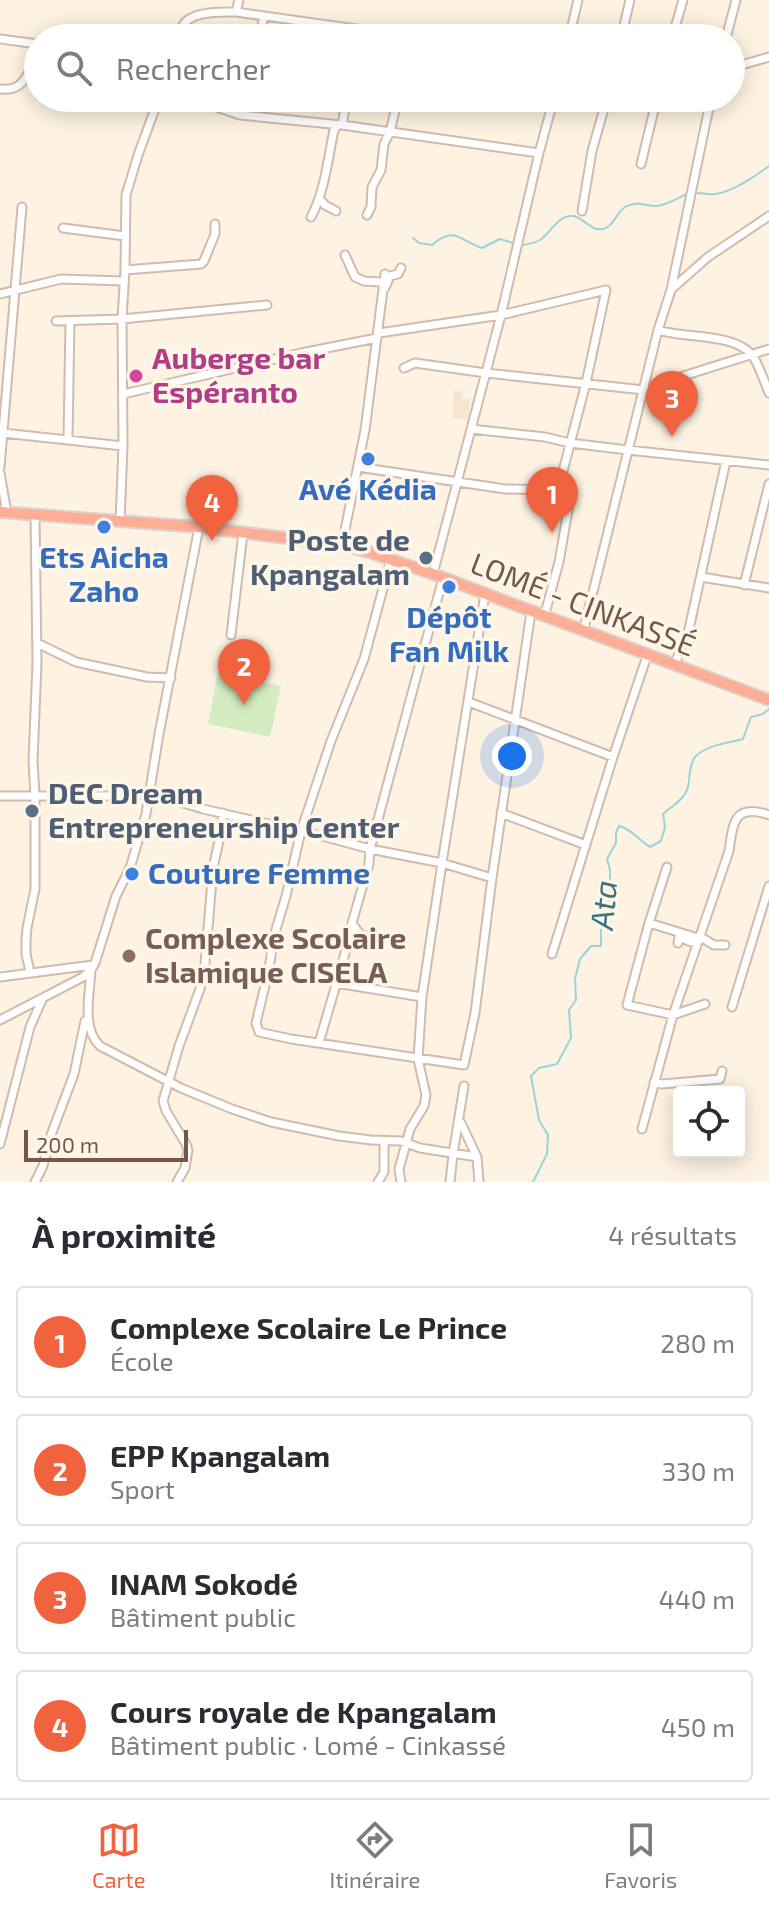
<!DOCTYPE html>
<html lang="fr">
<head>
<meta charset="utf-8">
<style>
	body { margin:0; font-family:"Exo 2",sans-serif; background:#f2f2f3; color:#2b2b33 }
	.controls { position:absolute; right:24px; bottom:24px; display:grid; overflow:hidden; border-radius:8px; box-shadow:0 4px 20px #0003 }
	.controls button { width:72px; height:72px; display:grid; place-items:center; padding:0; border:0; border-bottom:2px solid #e1e1e2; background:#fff; color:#2b2b33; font:40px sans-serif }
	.scale { position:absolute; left:24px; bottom:20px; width:164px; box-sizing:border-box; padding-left:8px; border:4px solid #785747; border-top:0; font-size:22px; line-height:28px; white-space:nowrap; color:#785747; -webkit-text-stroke:6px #fff6ea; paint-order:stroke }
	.you { position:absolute; left:512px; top:756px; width:28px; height:28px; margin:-20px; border:6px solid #fff; border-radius:50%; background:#1a73e8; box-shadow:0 0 0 12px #1a73e833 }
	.badge { display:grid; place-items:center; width:52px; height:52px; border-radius:50%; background:#f1633f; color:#fff; font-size:26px; font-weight:700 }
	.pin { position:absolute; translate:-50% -66px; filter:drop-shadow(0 2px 4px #0008) }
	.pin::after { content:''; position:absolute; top:42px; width:28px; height:24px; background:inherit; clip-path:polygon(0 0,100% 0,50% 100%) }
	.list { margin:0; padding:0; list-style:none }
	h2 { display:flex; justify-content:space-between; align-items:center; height:104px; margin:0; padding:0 32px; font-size:34px }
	h2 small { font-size:26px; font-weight:400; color:#7c7c81 }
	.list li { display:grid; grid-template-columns:52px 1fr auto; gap:24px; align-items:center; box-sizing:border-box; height:112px; margin:0 16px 16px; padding:0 16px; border:2px solid #e1e1e2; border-radius:8px }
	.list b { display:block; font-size:30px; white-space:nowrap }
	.list p { margin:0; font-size:26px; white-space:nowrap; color:#7c7c81 }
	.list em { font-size:26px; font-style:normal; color:#7c7c81 }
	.icon { flex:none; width:44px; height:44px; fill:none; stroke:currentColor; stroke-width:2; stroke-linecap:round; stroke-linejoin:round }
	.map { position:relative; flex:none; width:769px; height:1182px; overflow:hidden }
	.search { position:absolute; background:#fff; box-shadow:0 4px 20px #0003; left:24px; right:24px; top:24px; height:88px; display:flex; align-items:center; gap:20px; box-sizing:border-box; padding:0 28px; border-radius:44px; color:#7c7c81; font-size:30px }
	.sheet { height:616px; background:#fff }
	nav { display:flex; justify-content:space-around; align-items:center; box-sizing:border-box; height:112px; border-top:2px solid #e1e1e2; background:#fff; font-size:22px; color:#7c7c81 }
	nav a { display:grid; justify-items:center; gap:4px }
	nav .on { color:#f1633f }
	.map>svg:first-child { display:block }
	.residential { fill:#f6e4d0 }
	.green { fill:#d3ecc0 }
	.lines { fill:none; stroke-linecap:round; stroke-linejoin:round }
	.stream { stroke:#9bd3db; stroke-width:2 }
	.minor-casing { stroke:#d2bbab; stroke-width:11 }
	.highway-casing { stroke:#dcd3cf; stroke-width:14 }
	.minor { stroke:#fff; stroke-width:7 }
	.highway { stroke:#fdae95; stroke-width:10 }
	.hotel-dot { fill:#d1479c; stroke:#fff6ea; stroke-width:3 }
	.shop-dot { fill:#3f7fe0; stroke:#fff6ea; stroke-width:3 }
	.service-dot { fill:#5c6f8a; stroke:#fff6ea; stroke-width:3 }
	.education-dot { fill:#8d6e63; stroke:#fff6ea; stroke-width:3 }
	.labels { text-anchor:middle; stroke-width:7; stroke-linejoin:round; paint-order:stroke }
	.hotel-label { font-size:30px; font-weight:bold; fill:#b23c85; stroke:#fff6ea; text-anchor:start }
	.shop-label { font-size:30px; font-weight:bold; fill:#366cbe; stroke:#fff6ea }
	.service-label { font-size:30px; font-weight:bold; fill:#4e5e75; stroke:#fff6ea; text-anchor:end }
	.street-label { font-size:30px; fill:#785747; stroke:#fff6ea }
	.education-label { font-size:30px; font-weight:bold; fill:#785e54; stroke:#fff6ea; text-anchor:start }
	.water-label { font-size:32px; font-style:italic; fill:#3a747e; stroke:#fff6ea }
</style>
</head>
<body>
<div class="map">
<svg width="769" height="1182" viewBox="0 0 769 1182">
	<rect width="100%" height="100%" fill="#fef3e2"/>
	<!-- residential -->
	<path class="residential" d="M454,391L462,392V398L470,399L468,418L453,419Z"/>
	<!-- green -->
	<path class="green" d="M218,673L281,686L270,737L208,724Z"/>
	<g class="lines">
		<!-- stream -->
		<path class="stream" d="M696,193C702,193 709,195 716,194C734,191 754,177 769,166
			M413,238L419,243L432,245C455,225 460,241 482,248L500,239L513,243
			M523,245C529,244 535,243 540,240C550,233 557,218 569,216C583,214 589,232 603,229C613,227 616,213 625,207C637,200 644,206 656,206C666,205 676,199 685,195
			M533,1182L547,1154L548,1135L539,1120L531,1076L539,1068L557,1064L571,1038L569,1010L576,1000L575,979L580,959L591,946H601V927L605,922L606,906L610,899V870L607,859L616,843V833L619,826C631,828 639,841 650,847L661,841L665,827L663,814C672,806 685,799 688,787C690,778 689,764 695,757C706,745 728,743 743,739L751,717L763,714L769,709"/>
		<!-- minor casing -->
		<g class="minor-casing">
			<path id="minor" d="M236,12L239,0
				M180,38C179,10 216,12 236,12L420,38
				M259,38L264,16
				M569,38L578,0
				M621,38L630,0
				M672,38L683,0
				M726,38L736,0
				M0,39L38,44
				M731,68L769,57
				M0,89C27,92 28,70 38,52
				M190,98L240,115L342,125L539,153
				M72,102C85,102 98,107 111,106C127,105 142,102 158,102
				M240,115L244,98
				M342,125L347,98
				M641,164L657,98
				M319,198L325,205L336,211
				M582,211L592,151L607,98
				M367,215L371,207L372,187L381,170L384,144L390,132L398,98
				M311,217C325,191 328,158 334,130L338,125
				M63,228L125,236
				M345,255L355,277L364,281L381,282L385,288L390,276L398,274L401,268
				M125,270L201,264L204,261L215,234V224
				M673,288L708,257L769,216
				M0,294L61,279L123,281
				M56,321L122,319L267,305
				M658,330C684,339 738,332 754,358C760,368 764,381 769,393
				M379,333L501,315L606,290L586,383L558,490
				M404,368L415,363L486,373L644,390L663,385L677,378L769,349
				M123,394L301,353L377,338
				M471,429L545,437L570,443L628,450L769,465
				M3,433L123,446
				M68,440L70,321
				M0,467L22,207
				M358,467L505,489L558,490L571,493L559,562L544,617
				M0,473L7,513
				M120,522L123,446L122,319L125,270L126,195L138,155L159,98
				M342,545L365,430L385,274
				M391,559L364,659L331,741L301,831L286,896L274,936L269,969L256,1023L259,1032L291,1039L464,1065L475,1013L492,878L531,612
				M433,574L501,315L539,153L554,98
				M701,577L769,588
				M744,585L769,484
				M583,632L658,330L671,290L711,98
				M231,635L243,533
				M37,643L76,662L147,677L171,678
				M674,666L689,629L726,461
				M469,702L613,757
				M0,796H110L150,793L203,809L326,837L370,849L442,863L492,878
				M501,813L586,845
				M667,867L649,923L627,1005L673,1015L705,1004
				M352,923C360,936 362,937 377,938
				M649,923L698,938
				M699,936L714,945H725
				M678,943L679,937L691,942L693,937
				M552,954L613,757L647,656
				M91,970C90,993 81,1028 100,1046L181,1088L232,1109L271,1122L339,1136L371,1140L401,1141L420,1148L477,1157L479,1182
				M30,972L26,954V940L27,928L35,889V796L33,761L37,663L35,515
				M0,977L93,965
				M336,983L422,997
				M732,1007L769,886
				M0,1020L83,977L91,970L95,963L116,896L130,868L146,814L159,734L199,527
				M319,1043L344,957L352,923L369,864L370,849L443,578
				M654,1082L662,1084L720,1079L722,1071
				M461,1123L477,1157
				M642,1129L673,1015L729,851C733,823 734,803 769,815
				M0,1144L30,1027L42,1000
				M35,1182L43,1166L51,1135L74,1074L85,1021
				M177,1182L185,1168L188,1150L186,1144L166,1111L163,1101L179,1046L200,989L205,964L213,868L220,836L223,813
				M378,1182L384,1172V1141
				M401,1182L399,1169L410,1129L424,1106L426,1095L418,1059L422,997L442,863L485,594
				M450,1182L453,1154L464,1086"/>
		</g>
		<!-- highway casing -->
		<g class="highway-casing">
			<path id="highway" d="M0,512L199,527L342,545L369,552L433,574L769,700"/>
		</g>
		<!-- minor -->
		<use href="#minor" class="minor"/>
		<!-- highway -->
		<use href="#highway" class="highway"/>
	</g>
	<!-- markers -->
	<circle class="hotel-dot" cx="136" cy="376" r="8"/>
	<g class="shop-dot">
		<circle cx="368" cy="459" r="8"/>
		<circle cx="104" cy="527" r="8"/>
		<circle cx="449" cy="587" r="8"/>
		<circle cx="132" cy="874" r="8"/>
	</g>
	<g class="service-dot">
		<circle cx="426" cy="558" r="8"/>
		<circle cx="32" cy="811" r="8"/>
	</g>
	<circle class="education-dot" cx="129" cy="956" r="8"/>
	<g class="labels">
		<!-- hotel labels -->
		<g class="hotel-label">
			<text x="152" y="369">Auberge bar<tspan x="152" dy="34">Espéranto</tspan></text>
		</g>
		<!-- shop labels -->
		<g class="shop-label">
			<text x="368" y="500">Avé Kédia</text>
			<text x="104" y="568">Ets Aicha<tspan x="104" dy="34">Zaho</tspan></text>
			<text x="449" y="628">Dépôt<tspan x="449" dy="34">Fan Milk</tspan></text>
			<text x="148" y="884" text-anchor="start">Couture Femme</text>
		</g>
		<!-- service labels -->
		<g class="service-label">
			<text x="410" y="551">Poste de<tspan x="410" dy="34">Kpangalam</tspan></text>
			<text x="48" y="804" text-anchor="start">DEC Dream<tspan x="48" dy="34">Entrepreneurship Center</tspan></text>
		</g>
		<!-- street labels -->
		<g class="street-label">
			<text transform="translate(583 605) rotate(21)" y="10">LOMÉ - CINKASSÉ</text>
		</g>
		<!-- education labels -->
		<g class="education-label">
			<text x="145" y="949">Complexe Scolaire<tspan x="145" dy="34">Islamique CISELA</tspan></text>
		</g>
		<!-- water labels -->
		<g class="water-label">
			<text transform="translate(604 905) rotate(-85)" y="11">Ata</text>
		</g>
	</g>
</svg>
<div class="controls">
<button><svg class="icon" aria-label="locate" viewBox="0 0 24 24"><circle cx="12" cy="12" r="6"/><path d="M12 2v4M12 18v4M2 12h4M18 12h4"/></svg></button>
</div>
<div class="scale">200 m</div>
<div class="you"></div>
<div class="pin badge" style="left:552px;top:533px">1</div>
<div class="pin badge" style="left:244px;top:705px">2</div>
<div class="pin badge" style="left:672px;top:437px">3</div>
<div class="pin badge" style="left:212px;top:541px">4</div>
<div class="search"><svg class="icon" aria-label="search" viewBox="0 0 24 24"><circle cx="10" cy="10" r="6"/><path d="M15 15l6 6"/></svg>Rechercher</div>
</div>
<section class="sheet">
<h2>À proximité<small>4 résultats</small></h2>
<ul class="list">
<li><span class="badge">1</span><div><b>Complexe Scolaire Le Prince</b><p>École</p></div><em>280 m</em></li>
<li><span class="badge">2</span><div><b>EPP Kpangalam</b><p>Sport</p></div><em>330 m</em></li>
<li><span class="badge">3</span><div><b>INAM Sokodé</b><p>Bâtiment public</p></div><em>440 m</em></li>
<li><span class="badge">4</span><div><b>Cours royale de Kpangalam</b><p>Bâtiment public · Lomé - Cinkassé</p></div><em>450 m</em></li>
</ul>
</section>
<nav>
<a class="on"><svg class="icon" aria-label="map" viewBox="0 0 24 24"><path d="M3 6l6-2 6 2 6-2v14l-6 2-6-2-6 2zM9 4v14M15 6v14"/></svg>Carte</a>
<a><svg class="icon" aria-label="directions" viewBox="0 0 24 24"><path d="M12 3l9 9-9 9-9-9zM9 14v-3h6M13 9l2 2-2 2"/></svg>Itinéraire</a>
<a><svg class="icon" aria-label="saved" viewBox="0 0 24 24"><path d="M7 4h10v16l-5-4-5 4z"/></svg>Favoris</a>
</nav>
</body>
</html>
